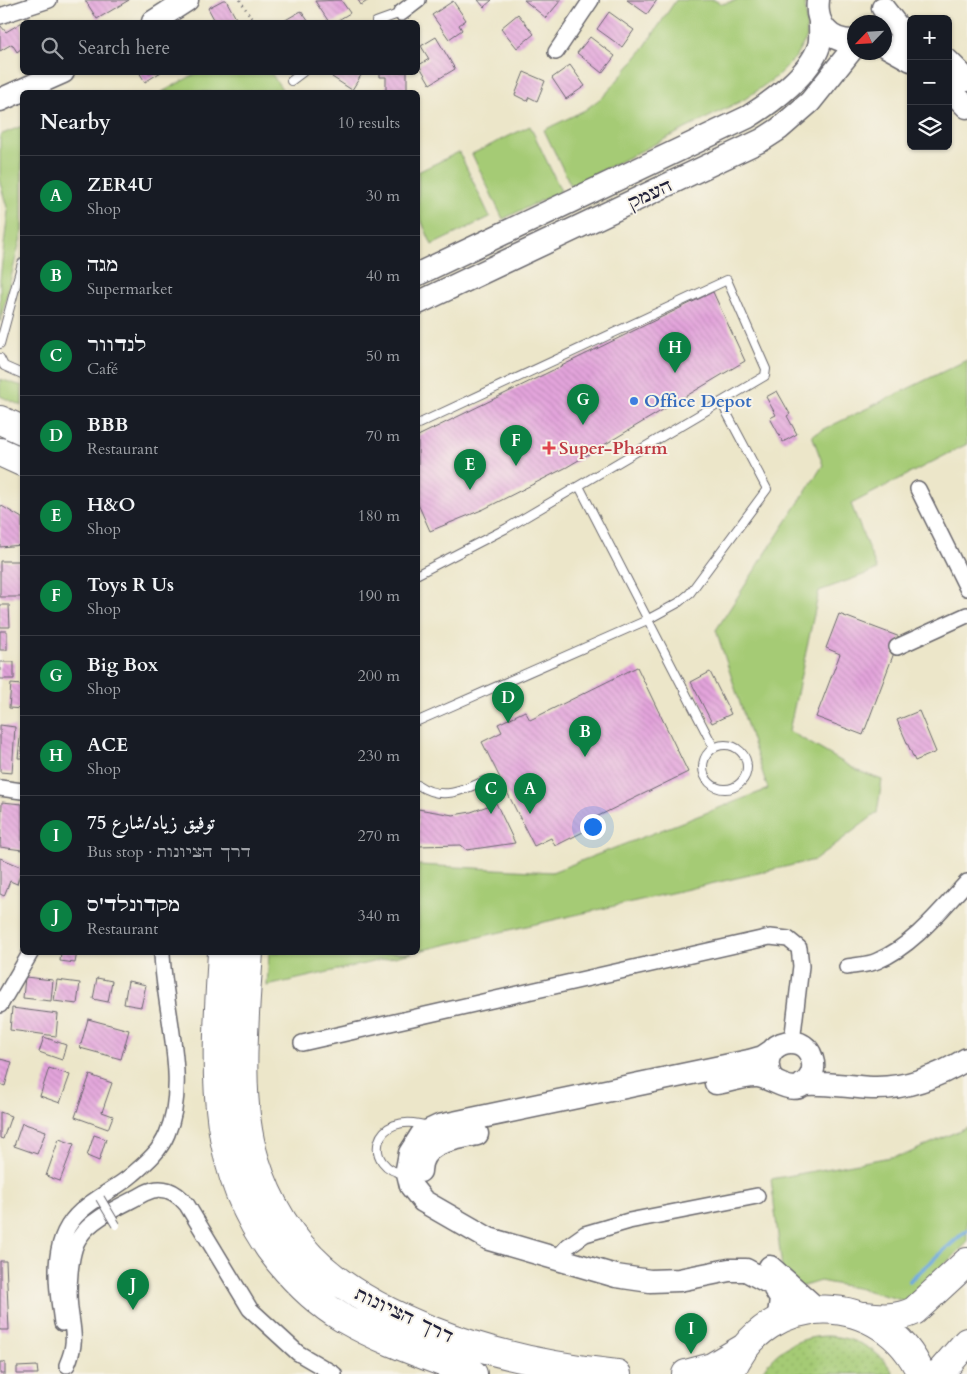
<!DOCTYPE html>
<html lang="en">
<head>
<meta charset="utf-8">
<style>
	body { margin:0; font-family:Cardo,Amiri,"Frank Ruhl Libre",serif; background:#20242c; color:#f1f3f6 }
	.controls { position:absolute; right:15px; top:15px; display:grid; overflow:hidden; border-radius:8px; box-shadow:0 1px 4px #0004 }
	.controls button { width:45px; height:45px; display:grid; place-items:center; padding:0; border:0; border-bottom:1px solid #363941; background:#171b24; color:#f1f3f6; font:25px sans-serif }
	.compass { position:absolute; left:847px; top:15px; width:45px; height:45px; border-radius:50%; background:#171b24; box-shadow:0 1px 4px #0004; rotate:245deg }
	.you { position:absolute; left:592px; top:826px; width:18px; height:18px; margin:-12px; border:4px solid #fff; border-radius:50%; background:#1a73e8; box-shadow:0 0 0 8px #1a73e833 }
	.badge { display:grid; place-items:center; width:32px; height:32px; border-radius:50%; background:#0b8043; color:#fff; font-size:16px; font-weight:700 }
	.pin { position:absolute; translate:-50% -41px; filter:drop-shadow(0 1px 2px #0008) }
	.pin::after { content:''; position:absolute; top:26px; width:18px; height:15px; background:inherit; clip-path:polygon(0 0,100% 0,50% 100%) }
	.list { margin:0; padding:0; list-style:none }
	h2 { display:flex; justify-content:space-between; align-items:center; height:65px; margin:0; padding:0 20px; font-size:21px }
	h2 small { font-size:16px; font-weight:400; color:#9ea1a6 }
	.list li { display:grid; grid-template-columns:32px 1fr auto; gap:15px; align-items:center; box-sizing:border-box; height:80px; padding:0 20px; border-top:1px solid #363941 }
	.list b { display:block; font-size:19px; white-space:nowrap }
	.list p { margin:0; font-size:16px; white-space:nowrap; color:#9ea1a6 }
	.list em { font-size:16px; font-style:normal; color:#9ea1a6 }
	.icon { flex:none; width:28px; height:28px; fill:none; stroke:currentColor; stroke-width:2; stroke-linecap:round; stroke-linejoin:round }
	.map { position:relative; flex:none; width:967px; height:1374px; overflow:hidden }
	.search { position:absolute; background:#171b24; box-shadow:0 1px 4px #0004; left:20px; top:20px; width:400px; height:55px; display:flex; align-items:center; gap:12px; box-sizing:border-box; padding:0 18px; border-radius:8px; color:#9ea1a6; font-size:19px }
	.panel { position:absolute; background:#171b24; box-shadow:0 1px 4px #0004; left:20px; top:90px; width:400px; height:865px; border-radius:8px }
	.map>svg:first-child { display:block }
	.grass { fill:#a5cb75; stroke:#647658 }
	.park { fill:url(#park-dots); stroke:#647658 }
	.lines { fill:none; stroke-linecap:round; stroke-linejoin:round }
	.stream { stroke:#6ca8dd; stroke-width:4 }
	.building { fill:url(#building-back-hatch) }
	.lane-casing { stroke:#69676d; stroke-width:10 }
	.street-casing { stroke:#69676d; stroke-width:18 }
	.secondary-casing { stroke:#69676d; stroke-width:25 }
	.highway-casing { stroke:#69676d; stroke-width:30 }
	.path { stroke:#69676d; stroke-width:2.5; stroke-dasharray:1 4; stroke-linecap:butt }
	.lane { stroke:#fff; stroke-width:8 }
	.street { stroke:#fff; stroke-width:15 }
	.secondary { stroke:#fff; stroke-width:22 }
	.highway { stroke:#fff; stroke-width:28 }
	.lane-bridge-casing { stroke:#69676d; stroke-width:10; stroke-linecap:butt }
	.lane-bridge { stroke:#fff; stroke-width:8 }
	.shop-dot { fill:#3f7fe0; stroke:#f7f3e8; stroke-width:2 }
	.health-dot { fill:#e0444e; stroke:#f7f3e8; stroke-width:2 }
	.labels { text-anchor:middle; stroke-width:4; stroke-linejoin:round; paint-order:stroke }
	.street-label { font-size:18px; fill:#22223b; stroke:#f7f3e8 }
	.shop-label { font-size:18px; font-weight:bold; fill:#366cbe; stroke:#f7f3e8; text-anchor:start }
	.health-label { font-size:18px; font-weight:bold; fill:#be3a42; stroke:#f7f3e8; text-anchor:start }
</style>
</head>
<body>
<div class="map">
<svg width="967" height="1374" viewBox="0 0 967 1374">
	<defs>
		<pattern id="park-dots" width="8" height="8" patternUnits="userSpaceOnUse" patternTransform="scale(1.25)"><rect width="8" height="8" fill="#a5cb75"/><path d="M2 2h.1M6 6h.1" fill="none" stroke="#8eae66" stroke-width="1.8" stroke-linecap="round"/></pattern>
		<pattern id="building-back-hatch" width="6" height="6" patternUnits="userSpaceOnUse" patternTransform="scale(1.25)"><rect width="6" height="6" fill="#e3a4db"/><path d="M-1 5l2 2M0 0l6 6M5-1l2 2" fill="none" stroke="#c28dbd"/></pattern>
	</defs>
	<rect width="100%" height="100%" fill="#f7f3e8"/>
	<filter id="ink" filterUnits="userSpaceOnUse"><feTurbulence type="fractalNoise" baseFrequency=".02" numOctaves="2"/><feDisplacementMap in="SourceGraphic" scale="10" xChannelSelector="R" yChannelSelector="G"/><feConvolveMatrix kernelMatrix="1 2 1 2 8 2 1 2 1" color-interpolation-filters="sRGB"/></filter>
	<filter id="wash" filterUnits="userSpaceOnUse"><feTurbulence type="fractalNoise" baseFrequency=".0096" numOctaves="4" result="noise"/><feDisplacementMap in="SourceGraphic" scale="20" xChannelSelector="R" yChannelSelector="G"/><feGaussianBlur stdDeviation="1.12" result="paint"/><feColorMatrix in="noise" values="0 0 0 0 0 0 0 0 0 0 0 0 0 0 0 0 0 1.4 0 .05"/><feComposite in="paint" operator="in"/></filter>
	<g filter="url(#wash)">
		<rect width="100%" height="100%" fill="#ece6c9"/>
		<!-- grass -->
		<path class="grass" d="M676,0H714L722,4L738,0H805L807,37L795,58L776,77L745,99L571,186L544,130L585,110L605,95L641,52Z
			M197,73H271L284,92H162Z
			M22,126V233L0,322V279L8,211L0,183V135Z
			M530,126L561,191L503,219L472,154Z
			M459,152L490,217L432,245L418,213V172Z
			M967,360V444L851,504L877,570L819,591L789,731L858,771L882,780L877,813L815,860L418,951V865L552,872L768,789L716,630L823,465L812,435Z
			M0,379L22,386V406L0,396Z
			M269,953V952L412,953L267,986Z
			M967,1127V1243L905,1301L861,1289L820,1281L785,1292L771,1179L907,1154Z"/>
		<!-- park -->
		<path class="park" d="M829,1336C856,1338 880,1350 894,1374H760C776,1349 800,1336 829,1336Z"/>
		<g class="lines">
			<!-- stream -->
			<path class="stream" d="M909,1281L967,1230"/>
		</g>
		<g id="blocks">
			<!-- building -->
			<path class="building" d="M85,0H129L97,19Z
				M223,0H226L238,22H212L215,21L208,8Z
				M341,0L350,13L335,22H329L315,1Z
				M358,0H369L361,5Z
				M478,0H492L484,7Z
				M524,0H561L546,18Z
				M627,0H657L647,14Z
				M453,1L466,20L459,25L462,30L449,39L432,15Z
				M301,11L309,22H282Z
				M609,12L634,30L622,47L597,29Z
				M518,14L534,34L517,48L501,28Z
				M29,18L31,22H22V48L17,52L12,44L0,51V25L6,32Z
				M436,37L455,69L430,84L419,65L429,59L421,46Z
				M590,37L615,56L602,73L577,53Z
				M570,65L585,86L566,99L552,78Z
				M139,72H161L145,82Z
				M334,72H363L352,90L332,77Z
				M380,72H407V92H386V77H380Z
				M524,72L545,81L537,101L529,97L527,101L515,95Z
				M713,292L745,361L567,467L484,509L430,531L418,504V436Z
				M777,391L790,414L787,416L797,434L783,442L770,418L776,415L766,397Z
				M0,505L22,518V545L0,547Z
				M0,561H22V597H0Z
				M0,605H9L10,627H0Z
				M839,614L900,637L863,735L816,717L840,654L826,648Z
				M0,631H7V650H0Z
				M0,662H14V679H0Z
				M637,667L688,772L582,824L585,831L555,846L551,838L534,846L482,742L502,732L498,724L525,711L530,720Z
				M710,672L731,714L712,723L691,682Z
				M11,684L22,685V709L9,708Z
				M919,711L936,752L915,761L897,720Z
				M0,725L15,727L12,773L0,772Z
				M21,729H22V758H18Z
				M2,802L22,804V850L0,847Z
				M496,803L515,843L467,850L461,845L418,846V809L453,815L471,812Z
				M0,858L22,867L17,884L10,881L4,896L0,894Z
				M61,952H77L75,963L60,961Z
				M25,977L53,980L51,1001L23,998Z
				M97,978L112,981L108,1002L93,999Z
				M57,980L80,983L77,1004L54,1001Z
				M128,981L146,985L141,1007L124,1004Z
				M12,1008L58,1014L56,1036L10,1030Z
				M88,1019L129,1030L121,1059L80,1048Z
				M44,1037L66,1045L62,1060L39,1052Z
				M0,1059L12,1062L5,1086L0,1084Z
				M49,1068L70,1075L60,1103L40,1096Z
				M90,1075L112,1083L102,1112L113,1116L108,1129L75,1117Z
				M0,1112L11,1116L3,1139L0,1138Z
				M22,1123L46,1131L37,1154L14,1146Z
				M94,1135L106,1139L99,1161L87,1156Z
				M59,1139L74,1144L60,1181L46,1176Z
				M0,1261H6L9,1330H0Z
				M0,1362H5V1374H0Z
				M37,1366L38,1374H17V1367Z"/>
		</g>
	</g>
	<g filter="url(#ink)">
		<use href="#blocks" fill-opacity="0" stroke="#69676d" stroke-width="1"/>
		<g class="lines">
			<!-- lane casing -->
			<g class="lane-casing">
				<path id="lane" d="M376,22L401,13
					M291,81L303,72
					M0,344L22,263
					M0,358L4,366L22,374
					M418,424L727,280L766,369L765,376L507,528L418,574
					M579,486L714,748
					M418,721L645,621L678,603L690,593L767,489L721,402
					M703 767a22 22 0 1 1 44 0a22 22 0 1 1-44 0Z
					M418,785C441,801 463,791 486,780
					M406,1174C361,1169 371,1108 428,1126"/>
			</g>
			<!-- street casing -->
			<g class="street-casing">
				<path id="street" d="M401,13L418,0
					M0,16L49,0
					M556,52L591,0
					M918,489L967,588
					M897,647L967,615
					M0,788L22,791
					M847,967C856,965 869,965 877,961C913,946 941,910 967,882
					M0,1005L31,952
					M302,1043L770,937L788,939L799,948L801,966L792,1042
					M556,1259L568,1246L585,1234L629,1221L757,1196
					M62,1323C57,1285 48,1240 81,1211C96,1197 117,1188 133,1174C147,1162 160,1151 167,1134C190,1081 163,1007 162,952
					M67,1365C77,1342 73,1333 70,1309C68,1292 69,1253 79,1238C92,1217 124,1205 145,1193C162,1184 176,1191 187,1205L250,1309L298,1353L334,1374"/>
			</g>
			<!-- secondary casing -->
			<g class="secondary-casing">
				<path id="secondary" d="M818,0C815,24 829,42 854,41
					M883,8L901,31L911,37
					M153,22L187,0
					M884,45L911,60
					M948,61L967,80
					M948,88L967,107
					M0,100L63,72
					M418,274L748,117C772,102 810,74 819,46C821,39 820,30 820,23
					M418,303L762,140L779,129L810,102L854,47
					M716,1083C730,1081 745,1075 758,1076C776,1078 795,1101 810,1077C813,1072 814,1065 812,1059C803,1027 753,1044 772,1079
					M803,1084C827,1082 848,1087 872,1088C905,1089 939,1076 967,1059
					M420,1171C420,1141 455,1139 477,1134
					M770,1267L817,1309
					M768,1327L779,1315L781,1299L772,1284L746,1270H729L679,1280L650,1281L616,1276L489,1239L423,1201L411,1186L407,1169L410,1153L422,1134L439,1126L749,1061L763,1057L772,1051"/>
			</g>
			<!-- highway casing -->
			<g class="highway-casing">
				<path id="highway" d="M0,420L22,430
					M0,452L22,462
					M222,952C216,1063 205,1169 279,1261C297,1283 319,1304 344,1319C384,1342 430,1357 473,1374
					M249,952C245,1015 236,1100 255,1160C284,1254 346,1297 433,1331C493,1355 553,1367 617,1374
					M864,1316C882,1318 897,1319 914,1311L967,1262
					M686,1374L712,1367L744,1348
					M730,1374C765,1286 885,1290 921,1374
					M939,1374L967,1342"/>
			</g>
			<!-- path -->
			<path class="path" d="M240,0L254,22"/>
			<!-- lane -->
			<use href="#lane" class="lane"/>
			<!-- street -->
			<use href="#street" class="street"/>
			<!-- secondary -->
			<use href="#secondary" class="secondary"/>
			<!-- highway -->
			<use href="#highway" class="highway"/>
			<!-- lane-bridge casing -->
			<g class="lane-bridge-casing">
				<path id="lane-bridge" d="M100,1198L116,1225"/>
			</g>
			<!-- lane-bridge -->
			<use href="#lane-bridge" class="lane-bridge"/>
		</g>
	</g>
	<!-- markers -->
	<circle class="shop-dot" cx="634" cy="401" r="5"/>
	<path class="health-dot" d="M546.5 440.5h5v5h5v5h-5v5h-5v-5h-5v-5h5z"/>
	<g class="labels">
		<!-- street labels -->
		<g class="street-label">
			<text transform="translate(650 194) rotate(-25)" y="6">העמק</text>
			<text transform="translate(404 1315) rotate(25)" y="6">דרך הציונות</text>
		</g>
		<!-- shop labels -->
		<g class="shop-label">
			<text x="644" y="407">Office Depot</text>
		</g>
		<!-- health labels -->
		<g class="health-label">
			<text x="559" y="454">Super-Pharm</text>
		</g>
	</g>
</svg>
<div class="controls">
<button>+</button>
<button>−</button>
<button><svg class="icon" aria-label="layers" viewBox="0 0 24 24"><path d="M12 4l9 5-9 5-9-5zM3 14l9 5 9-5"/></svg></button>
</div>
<svg class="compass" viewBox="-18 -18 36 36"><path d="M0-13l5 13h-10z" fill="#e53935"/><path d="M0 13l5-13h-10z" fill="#9ea1a6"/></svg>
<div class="you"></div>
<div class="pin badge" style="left:530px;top:814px">A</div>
<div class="pin badge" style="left:585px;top:757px">B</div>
<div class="pin badge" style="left:491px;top:814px">C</div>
<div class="pin badge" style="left:508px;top:723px">D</div>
<div class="pin badge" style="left:470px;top:490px">E</div>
<div class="pin badge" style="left:516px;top:466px">F</div>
<div class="pin badge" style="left:583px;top:425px">G</div>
<div class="pin badge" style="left:675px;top:373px">H</div>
<div class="pin badge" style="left:691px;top:1354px">I</div>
<div class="pin badge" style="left:133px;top:1310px">J</div>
<div class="search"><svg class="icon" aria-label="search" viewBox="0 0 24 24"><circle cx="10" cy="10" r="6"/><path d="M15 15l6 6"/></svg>Search here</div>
<section class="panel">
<h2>Nearby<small>10 results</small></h2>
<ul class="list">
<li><span class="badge">A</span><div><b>ZER4U</b><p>Shop</p></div><em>30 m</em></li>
<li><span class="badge">B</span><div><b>מגה</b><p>Supermarket</p></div><em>40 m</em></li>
<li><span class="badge">C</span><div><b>לנדוור</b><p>Café</p></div><em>50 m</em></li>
<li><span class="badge">D</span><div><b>BBB</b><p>Restaurant</p></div><em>70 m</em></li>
<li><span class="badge">E</span><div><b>H&amp;O</b><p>Shop</p></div><em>180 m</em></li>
<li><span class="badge">F</span><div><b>Toys R Us</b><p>Shop</p></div><em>190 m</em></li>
<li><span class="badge">G</span><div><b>Big Box</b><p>Shop</p></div><em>200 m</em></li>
<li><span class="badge">H</span><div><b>ACE</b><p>Shop</p></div><em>230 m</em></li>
<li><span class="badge">I</span><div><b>توفيق زياد/شارع 75</b><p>Bus stop · דרך הציונות</p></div><em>270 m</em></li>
<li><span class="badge">J</span><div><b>מקדונלד'ס</b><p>Restaurant</p></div><em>340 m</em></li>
</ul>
</section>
</div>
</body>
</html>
